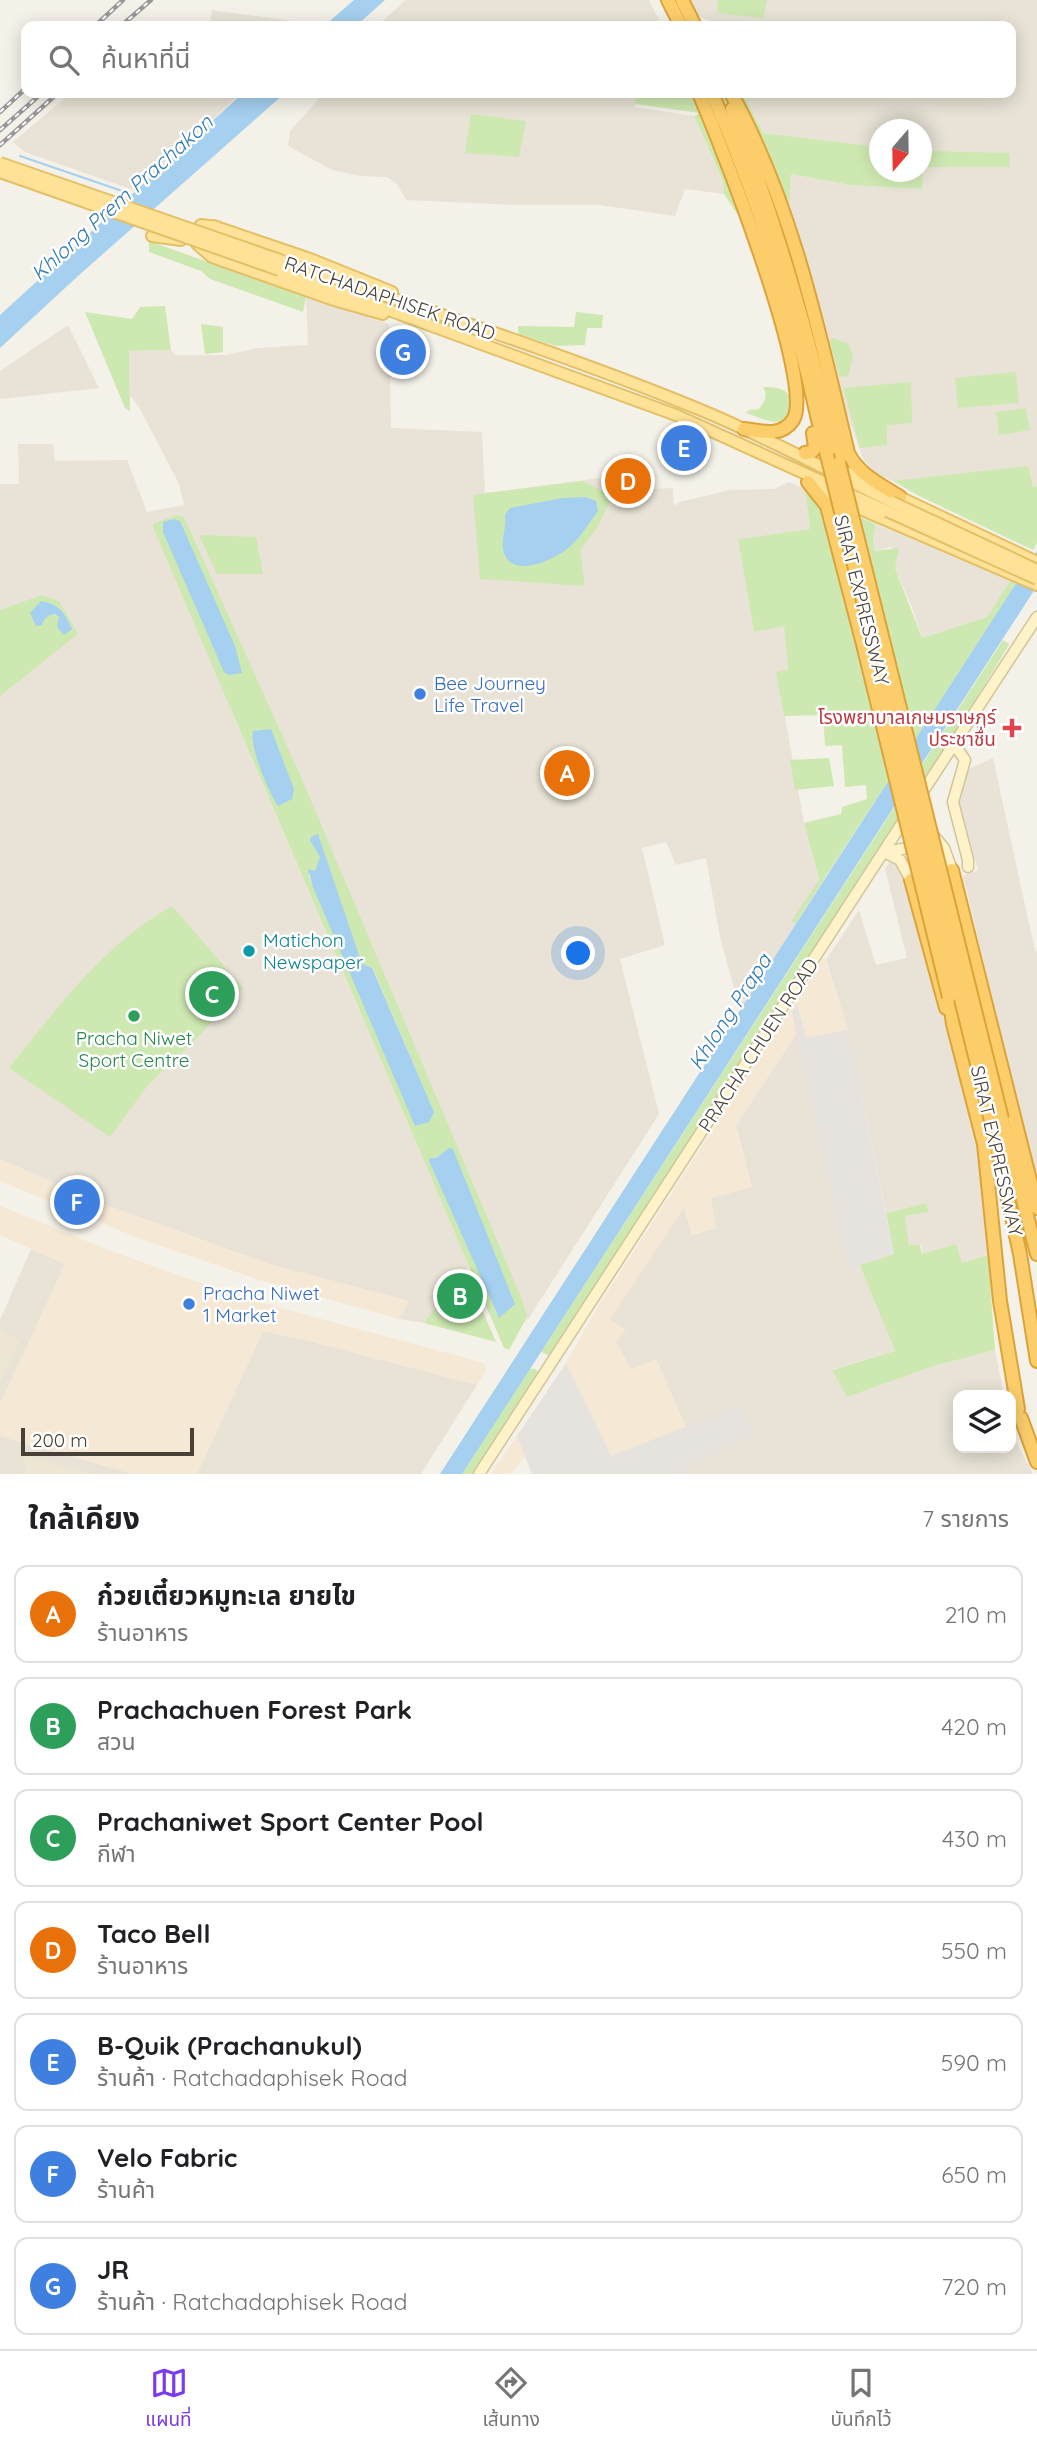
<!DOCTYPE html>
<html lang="th">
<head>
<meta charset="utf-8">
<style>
	body { margin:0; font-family:Quicksand,"Noto Sans Thai",sans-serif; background:#f6f6f6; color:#202124 }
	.controls { position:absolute; right:21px; bottom:21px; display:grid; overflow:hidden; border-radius:14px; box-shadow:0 4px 18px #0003 }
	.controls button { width:63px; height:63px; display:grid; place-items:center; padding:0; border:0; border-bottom:2px solid #e0e0e0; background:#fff; color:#202124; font:35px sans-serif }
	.compass { position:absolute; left:869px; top:119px; width:63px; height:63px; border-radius:50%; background:#fff; box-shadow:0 4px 18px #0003; rotate:200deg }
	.scale { position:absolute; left:21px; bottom:18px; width:173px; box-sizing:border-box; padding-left:7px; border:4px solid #474137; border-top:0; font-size:19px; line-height:24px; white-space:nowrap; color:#474137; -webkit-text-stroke:5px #fff; paint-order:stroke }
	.you { position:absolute; left:579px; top:954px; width:24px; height:24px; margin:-18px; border:5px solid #fff; border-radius:50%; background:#1a73e8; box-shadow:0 0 0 10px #1a73e833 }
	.badge { display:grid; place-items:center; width:46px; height:46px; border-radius:50%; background:#7c3aed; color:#fff; font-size:23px; font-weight:700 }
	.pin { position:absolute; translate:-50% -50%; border:4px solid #fff; box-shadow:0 2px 7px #0006 }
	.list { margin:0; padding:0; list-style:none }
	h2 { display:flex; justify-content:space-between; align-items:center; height:91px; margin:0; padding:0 28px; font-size:30px }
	h2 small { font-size:23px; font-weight:400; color:#757577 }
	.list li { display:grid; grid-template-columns:46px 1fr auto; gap:21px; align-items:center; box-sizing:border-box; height:98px; margin:0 14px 14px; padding:0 14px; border:2px solid #e0e0e0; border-radius:14px }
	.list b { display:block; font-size:26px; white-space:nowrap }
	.list p { margin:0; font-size:23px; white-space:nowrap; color:#757577 }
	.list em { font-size:23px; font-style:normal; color:#757577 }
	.icon { flex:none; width:38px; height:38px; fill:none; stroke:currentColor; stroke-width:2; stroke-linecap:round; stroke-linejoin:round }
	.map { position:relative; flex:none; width:1037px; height:1474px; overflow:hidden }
	.search { position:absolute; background:#fff; box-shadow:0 4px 18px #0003; left:21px; right:21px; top:21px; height:77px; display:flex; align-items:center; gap:18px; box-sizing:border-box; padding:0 24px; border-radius:14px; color:#757577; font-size:26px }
	.sheet { height:875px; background:#fff }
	nav { display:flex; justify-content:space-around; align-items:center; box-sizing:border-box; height:98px; border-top:2px solid #e0e0e0; background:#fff; font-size:19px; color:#757577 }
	nav a { display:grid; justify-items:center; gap:4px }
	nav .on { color:#7c3aed }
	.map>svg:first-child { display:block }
	.residential { fill:#e8e3d6 }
	.commercial { fill:#f5e8d4 }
	.industrial { fill:#e6e2dd }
	.education { fill:#ede6d2 }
	.green { fill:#cee8b1; fill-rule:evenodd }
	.water { fill:#a5d0f0 }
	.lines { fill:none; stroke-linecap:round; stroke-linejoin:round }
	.stream { stroke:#a5d0f0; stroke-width:2 }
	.secondary-casing { stroke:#d3c599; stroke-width:13 }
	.primary-casing { stroke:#e3c067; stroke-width:14 }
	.highway-casing { stroke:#dca33a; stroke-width:16 }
	.secondary { stroke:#fef2c8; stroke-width:10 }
	.primary { stroke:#fde298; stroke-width:10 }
	.highway { stroke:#fcce6b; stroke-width:12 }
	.rail-casing { stroke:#979797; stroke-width:4.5 }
	.rail { stroke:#fff; stroke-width:2; stroke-dasharray:5; stroke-linecap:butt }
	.primary-bridge-casing { stroke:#e3c067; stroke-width:14; stroke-linecap:butt }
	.highway-bridge-casing { stroke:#dca33a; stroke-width:16; stroke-linecap:butt }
	.primary-bridge { stroke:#fde298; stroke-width:10 }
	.highway-bridge { stroke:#fcce6b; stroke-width:12 }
	.shop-dot { fill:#3f7fe0; stroke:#fff; stroke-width:2.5 }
	.health-dot { fill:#e0444e; stroke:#fff; stroke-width:2.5 }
	.culture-dot { fill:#0f9aa8; stroke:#fff; stroke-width:2.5 }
	.leisure-dot { fill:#2e9e5b; stroke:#fff; stroke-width:2.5 }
	.labels { text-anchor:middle; stroke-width:5; stroke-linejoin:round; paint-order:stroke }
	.street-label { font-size:19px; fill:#474137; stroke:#fff }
	.shop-label { font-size:19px; fill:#366cbe; stroke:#fff; text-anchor:start }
	.health-label { font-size:19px; fill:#be3a42; stroke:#fff; text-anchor:end }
	.culture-label { font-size:19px; fill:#0d838f; stroke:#fff; text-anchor:start }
	.leisure-label { font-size:19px; fill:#27864d; stroke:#fff }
	.water-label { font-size:21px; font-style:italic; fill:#307ab3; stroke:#fff }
</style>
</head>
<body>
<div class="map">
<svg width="1037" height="1474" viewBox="0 0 1037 1474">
	<rect width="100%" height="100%" fill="#f4f1e8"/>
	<!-- residential -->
	<path class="residential" d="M406,0H649L662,26H377Z
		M658,0H1037V487L893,481L876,474L863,459L787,243L791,174L850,185L922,189V130H880L879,147L763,133L743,93H1011V26H714L711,21Z
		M212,10L298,22L296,26H210Z
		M71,93H241L136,191L25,152L13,142Z
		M324,93H636L635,107L694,116L723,182L724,194L685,189L675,216L599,205H513L406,200L397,184L387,177L361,176L332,170L288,146L290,131Z
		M306,297L389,324L391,428L482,432L485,493L615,476V491L673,488L674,506L680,502L730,490L774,489L789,482L805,489L810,529L738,539L755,632L784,625L788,671L777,673L804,823L820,886L740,1010L720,937L706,858L676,865L666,842L642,848L665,945L620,959L659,1114L527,1321L524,1303L230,708L469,1266L424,1323L399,1319L409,1301L269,1264L95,1201L0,1159V484H19L18,444H53L55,461L127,460L147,512L184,505L179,484L139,407L130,395L129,351L171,350L176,355H226L257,348L308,345Z
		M68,325L99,388L0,399V371Z
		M876,524L1010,581L987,617L922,638L913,610L895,568L892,547L875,551L873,539Z
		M993,758L1035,951H1037V1184L963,876L978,870L959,803L966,770Z
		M890,861L899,865L977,1129L987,1206L988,1255L962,1263L922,1254V1245H909L905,1216L929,1212L926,1203L886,1213L848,1030L826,960L859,910L876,965L907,958L885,869Z
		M797,1033L844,1250L851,1268L860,1265L864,1271L895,1351L833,1369L847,1397L934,1366L995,1350L1004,1395H958V1448H1011V1422L1015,1439L1033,1474H677L755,1434L741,1405L686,1427L656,1359L631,1370L616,1341L610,1319L684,1207L692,1235L716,1228L710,1198L752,1187L736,1125Z
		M31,1249L65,1264L0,1404V1382L19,1341L0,1331V1320Z
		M263,1331L313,1342L477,1385L421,1474H197Z
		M0,1436L133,1474H0Z"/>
	<!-- commercial -->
	<path class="commercial" d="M824,957L848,1030L806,1039L798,1005L792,1012L797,1033L736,1125L752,1187L711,1198L716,1228L692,1235L684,1208L610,1319L626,1330L616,1342L631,1369L656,1359L686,1427L611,1456L566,1363L596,1310Z
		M0,1159L95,1201L269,1264L409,1301L399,1319L257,1279L143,1240L0,1181Z
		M0,1206L111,1251L240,1297L484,1363L486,1370L477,1385L313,1342L263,1331L197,1474H133L0,1436V1404L65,1264L0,1235Z
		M517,1436L525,1456L511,1474H491Z"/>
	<!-- industrial -->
	<path class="industrial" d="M797,1003L806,1038L848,1030L894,1254L851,1269L844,1250L792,1012Z
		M566,1363L611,1456L741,1405L755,1434L677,1474H532L517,1436Z"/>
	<!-- education -->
	<path class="education" d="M0,1331L19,1341L0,1382Z
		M22,1455L93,1474H27Z"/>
	<!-- green -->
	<path class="green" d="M717,0H767L763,18L718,13Z
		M636,93H743L763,133L879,147L880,172H922V151L1009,153L1010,167H925L923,158L922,189L850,185L791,174L789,211L749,237L742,221L724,194L723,181L694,116L700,113L635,104Z
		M471,114L526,121L519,157L465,153Z
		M149,241L306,297L303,312L210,279L201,271L149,252Z
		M165,306L171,350L129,351L130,411L125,408L85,312L132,319L140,307Z
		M576,312L603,315L602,328H587L585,345L556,346L518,334V326L574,327Z
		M201,324L223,327V352L205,354Z
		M833,338L849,344L853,357L848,376L840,377L829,340Z
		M1016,372L1019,403L958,408L955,378Z
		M911,382L912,423L887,425V445L860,448L843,388Z
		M763,387C789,386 797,397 786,421C771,425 760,417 746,413L749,410L759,409C765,402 768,395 763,387Z
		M1026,408L1030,430L999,435L996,412Z
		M1028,466L1033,487H1037V543L1033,550L919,496L893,481Z
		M583,481L612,496L597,528L580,550L585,586L480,579L473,495Z
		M805,489L816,500L876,524L873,539L875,551L899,548L895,568L922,638L987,617L1010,581L1016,584L795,924L792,920L819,880L804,823L841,814L842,807L867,799L866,785L845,787L842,745L825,746L823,715L784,716L776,672L788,670L784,626L754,632L738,539L810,529Z
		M177,515L184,517L301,777L524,1304L527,1317L509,1350L504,1348L153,527V524ZM320,857L345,914L362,964L373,968L434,1112L416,1126L309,876V869L315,871ZM449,1148L498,1317L436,1158Z
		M199,535L256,537L263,574H217Z
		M42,595L59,601L78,634L0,696V610Z
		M1003,640L1009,644L1006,650L930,773L551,1353L548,1355L541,1352Z
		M829,758L834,786L795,790L790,760Z
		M172,906L243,988L198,1037L148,1085L110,1137L9,1068C57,1008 103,945 172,906Z
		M926,1203L929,1212L905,1216L909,1245H920L922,1254L956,1244L962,1263L988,1255L995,1350L934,1366L847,1397L832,1370L895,1351L860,1265L894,1254L886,1213Z
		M464,1269L496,1342L424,1323Z
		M529,1369H536L539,1374L474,1474H462Z"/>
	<!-- water -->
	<path class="water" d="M354,0H385L356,26H324Z
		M243,93H285L78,276L0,348V315Z
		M586,497L596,501L598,511C589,523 579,540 567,549C553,560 513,579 504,553C500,541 507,527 505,515L510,508L563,498Z
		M174,519L180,521L235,646L242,673L229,675L224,672L163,532V522Z
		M1037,551V586L462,1474H440Z
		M41,601C60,605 64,612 72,629L64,635L57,627L59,617L55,614C48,615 44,618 42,625L36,626L30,613Z
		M271,729L294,789L292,799L278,806C269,793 249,746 253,731Z
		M318,834L362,964L372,968L434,1112L429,1122L415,1126L313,887L308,869L315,871L320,857L310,840L312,836Z
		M221,972L235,985L203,1017L189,1003Z
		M449,1148L453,1149L515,1304L499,1318L429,1161L430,1158H436Z"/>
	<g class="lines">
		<!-- stream -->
		<path class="stream" d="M20,156L131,194"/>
		<!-- secondary casing -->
		<g class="secondary-casing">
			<path id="secondary" d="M954,744L965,760L953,802L968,860V867
				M920,796L1037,617
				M933,835L944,848L952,870
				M884,852L900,860L911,880L916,878
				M884,852L914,847
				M479,1474L908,814"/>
		</g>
		<!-- primary casing -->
		<g class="primary-casing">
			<path id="primary" d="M213,226L310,259L392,292
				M217,227L201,225L195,233L197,244L212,257L334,300L383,314
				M152,236L181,240L190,233
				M283,261C423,309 565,354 701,410C766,437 829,471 892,502
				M279,270L676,415L887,511
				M836,467L872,484
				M812,485L865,511L1037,585
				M893,494L1037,562"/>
		</g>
		<!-- highway casing -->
		<g class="highway-casing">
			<path id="highway" d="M668,0L681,26
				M682,0L695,26
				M699,93C719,141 817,384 793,420C781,438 761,431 744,429
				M712,93C746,172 774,252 797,335C809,375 816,416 827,455
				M731,93C792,203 819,331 848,453C859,475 880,484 900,497
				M732,109C778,225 810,342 839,463
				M805,453L812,452L815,448L813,433
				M808,482L827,506L863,644
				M952,870L1037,1208
				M911,880L946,1008
				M949,997L953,1024L984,1144L1000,1301L1018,1409
				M1002,1119L1037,1254
				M991,1121L1020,1254L1037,1361
				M1021,1418L1037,1462"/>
		</g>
		<!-- secondary -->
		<use href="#secondary" class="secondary"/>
		<!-- primary -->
		<use href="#primary" class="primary"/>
		<!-- highway -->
		<use href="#highway" class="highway"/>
		<!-- rail casing -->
		<g class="rail-casing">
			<path id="rail" d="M95,26L123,0
				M121,26L151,0
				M0,112L26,88
				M0,130L42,93
				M0,145L58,93"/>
		</g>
		<!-- rail -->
		<use href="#rail" class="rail"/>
		<!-- primary-bridge casing -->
		<g class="primary-bridge-casing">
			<path id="primary-bridge" d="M0,163L283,261
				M0,172L279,270
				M892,502L1037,570
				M887,511L1037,579"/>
		</g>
		<!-- highway-bridge casing -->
		<g class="highway-bridge-casing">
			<path id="highway-bridge" d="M827,455L991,1121
				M839,463L1002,1119
				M863,644L949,997"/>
		</g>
		<!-- primary-bridge -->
		<use href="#primary-bridge" class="primary-bridge"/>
		<!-- highway-bridge -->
		<use href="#highway-bridge" class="highway-bridge"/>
	</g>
	<!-- markers -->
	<g class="shop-dot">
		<circle cx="420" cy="694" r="7"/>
		<circle cx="189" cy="1304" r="7"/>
	</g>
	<path class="health-dot" d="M1008.5 717.5h7v7h7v7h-7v7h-7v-7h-7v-7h7z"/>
	<circle class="culture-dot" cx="249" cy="951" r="7"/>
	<circle class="leisure-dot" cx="134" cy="1016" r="7"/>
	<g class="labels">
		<!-- street labels -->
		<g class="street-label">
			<text transform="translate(390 298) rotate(19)" y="7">RATCHADAPHISEK ROAD</text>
			<text transform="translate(862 600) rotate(76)" y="7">SIRAT EXPRESSWAY</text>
			<text transform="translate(758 1045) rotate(-57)" y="7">PRACHA CHUEN ROAD</text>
			<text transform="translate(997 1151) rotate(77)" y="7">SIRAT EXPRESSWAY</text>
		</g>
		<!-- shop labels -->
		<g class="shop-label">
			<text x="434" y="690">Bee Journey<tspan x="434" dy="22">Life Travel</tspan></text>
			<text x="203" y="1300">Pracha Niwet<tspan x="203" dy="22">1 Market</tspan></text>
		</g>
		<!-- health labels -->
		<g class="health-label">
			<text x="996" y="724">โรงพยาบาลเกษมราษฎร์<tspan x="996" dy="22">ประชาชื่น</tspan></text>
		</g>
		<!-- culture labels -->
		<g class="culture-label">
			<text x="263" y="947">Matichon<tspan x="263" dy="22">Newspaper</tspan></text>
		</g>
		<!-- leisure labels -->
		<g class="leisure-label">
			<text x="134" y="1045">Pracha Niwet<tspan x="134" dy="22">Sport Centre</tspan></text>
		</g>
		<!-- water labels -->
		<g class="water-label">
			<text transform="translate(122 198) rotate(-42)" y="7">Khlong Prem Prachakon</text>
			<text transform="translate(730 1012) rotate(-57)" y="7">Khlong Prapa</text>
		</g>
	</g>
</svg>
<div class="controls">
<button><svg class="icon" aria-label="layers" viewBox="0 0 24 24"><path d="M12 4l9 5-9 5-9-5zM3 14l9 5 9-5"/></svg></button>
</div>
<svg class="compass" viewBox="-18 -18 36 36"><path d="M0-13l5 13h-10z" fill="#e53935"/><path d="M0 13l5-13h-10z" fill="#757577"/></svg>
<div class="scale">200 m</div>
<div class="you"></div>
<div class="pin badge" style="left:567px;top:773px;background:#e8710a">A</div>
<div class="pin badge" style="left:460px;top:1296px;background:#2e9e5b">B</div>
<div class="pin badge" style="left:212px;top:994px;background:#2e9e5b">C</div>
<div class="pin badge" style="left:628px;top:481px;background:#e8710a">D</div>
<div class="pin badge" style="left:684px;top:448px;background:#3f7fe0">E</div>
<div class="pin badge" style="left:77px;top:1202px;background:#3f7fe0">F</div>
<div class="pin badge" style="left:403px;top:352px;background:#3f7fe0">G</div>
<div class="search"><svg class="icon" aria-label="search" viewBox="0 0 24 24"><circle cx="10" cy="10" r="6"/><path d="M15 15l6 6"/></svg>ค้นหาที่นี่</div>
</div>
<section class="sheet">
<h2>ใกล้เคียง<small>7 รายการ</small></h2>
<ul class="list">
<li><span class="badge" style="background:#e8710a">A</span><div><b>ก๋วยเตี๋ยวหมูทะเล ยายไข</b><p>ร้านอาหาร</p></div><em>210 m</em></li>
<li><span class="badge" style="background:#2e9e5b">B</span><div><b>Prachachuen Forest Park</b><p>สวน</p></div><em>420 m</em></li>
<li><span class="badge" style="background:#2e9e5b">C</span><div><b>Prachaniwet Sport Center Pool</b><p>กีฬา</p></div><em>430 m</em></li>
<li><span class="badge" style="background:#e8710a">D</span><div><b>Taco Bell</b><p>ร้านอาหาร</p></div><em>550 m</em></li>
<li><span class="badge" style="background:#3f7fe0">E</span><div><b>B-Quik (Prachanukul)</b><p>ร้านค้า · Ratchadaphisek Road</p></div><em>590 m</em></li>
<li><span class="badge" style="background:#3f7fe0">F</span><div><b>Velo Fabric</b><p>ร้านค้า</p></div><em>650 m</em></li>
<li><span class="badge" style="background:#3f7fe0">G</span><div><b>JR</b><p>ร้านค้า · Ratchadaphisek Road</p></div><em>720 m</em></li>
</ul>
</section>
<nav>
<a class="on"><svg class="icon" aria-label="map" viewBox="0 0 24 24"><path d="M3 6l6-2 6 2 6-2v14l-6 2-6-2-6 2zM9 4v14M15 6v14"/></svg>แผนที่</a>
<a><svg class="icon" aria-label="directions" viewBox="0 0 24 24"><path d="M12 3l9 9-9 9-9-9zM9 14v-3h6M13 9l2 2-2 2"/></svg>เส้นทาง</a>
<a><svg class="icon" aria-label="saved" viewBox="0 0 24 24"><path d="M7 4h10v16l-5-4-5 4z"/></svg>บันทึกไว้</a>
</nav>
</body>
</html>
